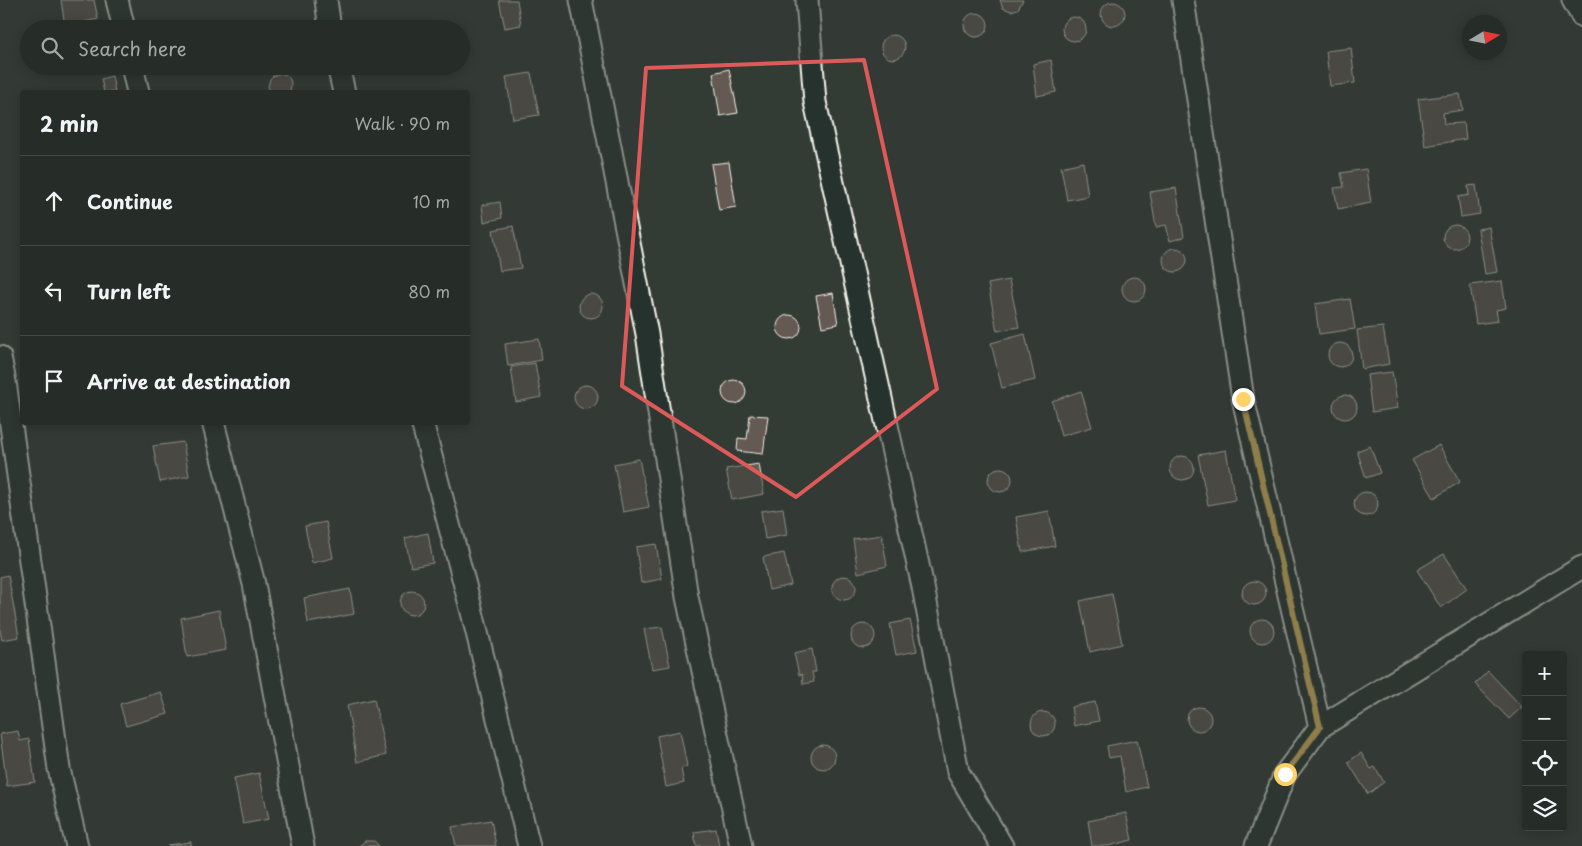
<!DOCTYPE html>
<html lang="en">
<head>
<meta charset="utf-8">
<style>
	body { margin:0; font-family:"Playpen Sans",sans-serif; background:#323834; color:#f1f3f6 }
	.controls { position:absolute; right:15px; bottom:15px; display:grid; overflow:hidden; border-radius:5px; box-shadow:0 2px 12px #0003 }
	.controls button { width:45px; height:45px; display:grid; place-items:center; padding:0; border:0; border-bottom:1px solid #424845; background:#262c28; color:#f1f3f6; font:25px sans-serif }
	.compass { position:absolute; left:1462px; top:15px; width:45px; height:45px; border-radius:50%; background:#262c28; box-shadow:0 2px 12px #0003; rotate:80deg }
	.stop { position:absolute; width:15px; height:15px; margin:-11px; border:4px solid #ffd166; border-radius:50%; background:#fff }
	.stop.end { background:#ffd166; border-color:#fff; box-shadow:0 1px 5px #0008 }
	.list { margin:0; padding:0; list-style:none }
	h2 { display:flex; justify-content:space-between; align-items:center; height:65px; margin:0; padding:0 20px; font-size:21px }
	h2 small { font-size:16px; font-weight:400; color:#a4a7a8 }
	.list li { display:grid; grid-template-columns:32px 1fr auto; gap:15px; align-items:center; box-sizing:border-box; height:90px; padding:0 20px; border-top:1px solid #424845 }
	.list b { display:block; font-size:19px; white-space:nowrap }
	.list em { font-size:16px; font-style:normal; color:#a4a7a8 }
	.icon { flex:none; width:28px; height:28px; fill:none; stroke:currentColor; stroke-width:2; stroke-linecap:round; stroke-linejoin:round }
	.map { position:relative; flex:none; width:1582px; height:846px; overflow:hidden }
	.search { position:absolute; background:#262c28; box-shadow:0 2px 12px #0003; left:20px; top:20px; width:450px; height:55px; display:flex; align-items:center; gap:12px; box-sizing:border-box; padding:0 18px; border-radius:28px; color:#a4a7a8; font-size:19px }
	.panel { position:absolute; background:#262c28; box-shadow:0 2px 12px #0003; left:20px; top:90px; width:450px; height:335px; border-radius:5px }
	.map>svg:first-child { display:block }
	.building { fill:#655a53; stroke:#f4f1e8 }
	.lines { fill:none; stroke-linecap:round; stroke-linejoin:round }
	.minor-casing { stroke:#f4f1e8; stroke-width:25 }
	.minor { stroke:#26332d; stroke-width:21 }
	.route { stroke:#ffd166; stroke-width:6 }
	.marked { fill:none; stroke:#de5a58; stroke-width:4; stroke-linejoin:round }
</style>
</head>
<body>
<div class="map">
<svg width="1582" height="846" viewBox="0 0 1582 846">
	<rect width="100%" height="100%" fill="#333b35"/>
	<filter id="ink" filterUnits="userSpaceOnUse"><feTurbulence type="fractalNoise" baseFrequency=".02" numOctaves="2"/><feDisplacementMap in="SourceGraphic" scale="10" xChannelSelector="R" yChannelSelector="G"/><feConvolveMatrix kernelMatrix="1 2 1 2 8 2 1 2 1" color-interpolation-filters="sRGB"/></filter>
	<g filter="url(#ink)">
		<!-- building -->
		<path class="building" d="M61,0H94L98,19L65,26Z
			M499,0H517L521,25L505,28Z
			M1000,0H1023L1018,9L1011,11L1003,8Z
			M1101 14a12 12 0 1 1 24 0a12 12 0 1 1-24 0Z
			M964 25a12 12 0 1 1 24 0a12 12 0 1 1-24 0Z
			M1062 29a12 12 0 1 1 24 0a12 12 0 1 1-24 0Z
			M881 47a12 12 0 1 1 24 0a12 12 0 1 1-24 0Z
			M1351,48L1355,83L1330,86L1326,51Z
			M1051,60L1056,92L1037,96L1033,64Z
			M729,69L738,113L720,116L713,73Z
			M281,73L288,76L291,82L290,92H271L268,87L270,79L273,76Z
			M531,73L539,115L513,119L506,77Z
			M112,76L115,92H104L101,79Z
			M1460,94L1463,110L1443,113L1444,124L1464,123L1466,139L1425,146L1418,99Z
			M729,162L736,207L719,210L711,164Z
			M1083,162L1088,196L1067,200L1061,167Z
			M1366,169L1371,203L1338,209L1334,188L1344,187L1341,173Z
			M1476,185L1480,214L1461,217L1458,197L1469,195L1468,186Z
			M1176,188L1184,237L1170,241L1166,225L1156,227L1150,192Z
			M500,202L502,218L484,222L482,205Z
			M1443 237a12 12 0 1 1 24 0a12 12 0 1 1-24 0Z
			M513,226L521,268L500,271L493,230Z
			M1489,227L1497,272L1485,274L1478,229Z
			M1163 260a12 12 0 1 1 24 0a12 12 0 1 1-24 0Z
			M1122 289a12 12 0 1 1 24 0a12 12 0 1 1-24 0Z
			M1009,280L1019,327L997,331L988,284Z
			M1502,281L1506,308L1496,310L1498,321L1476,324L1470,285Z
			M833,293L838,324L822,327L816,296Z
			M579 306a12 12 0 1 1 24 0a12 12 0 1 1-24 0Z
			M1350,299L1355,329L1319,334L1315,304Z
			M777 327a12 12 0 1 1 24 0a12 12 0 1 1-24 0Z
			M1383,327L1389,364L1362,369L1357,330Z
			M1025,334L1035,380L1002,388L991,343Z
			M539,339L542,360L508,366L505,344Z
			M1328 355a12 12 0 1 1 24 0a12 12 0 1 1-24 0Z
			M535,363L541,397L516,402L511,367Z
			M1392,372L1398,408L1372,412L1367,375Z
			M722 392a12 12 0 1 1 24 0a12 12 0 1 1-24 0Z
			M574 397a12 12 0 1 1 24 0a12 12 0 1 1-24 0Z
			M1081,391L1092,427L1061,436L1052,401Z
			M1333 407a12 12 0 1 1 24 0a12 12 0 1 1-24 0Z
			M750,415L768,416L763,454L737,451L738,438L747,439Z
			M183,442L189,476L160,482L153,446Z
			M1439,445L1460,482L1434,498L1412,460Z
			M1370,446L1380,473L1366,478L1357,451Z
			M1226,450L1235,500L1208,505L1198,455Z
			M1170 468a12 12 0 1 1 24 0a12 12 0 1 1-24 0Z
			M639,459L649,507L623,512L614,464Z
			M759,464L764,494L732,500L726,469Z
			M988 480a12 12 0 1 1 24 0a12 12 0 1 1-24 0Z
			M1354 504a12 12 0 1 1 24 0a12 12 0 1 1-24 0Z
			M783,508L787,535L765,539L761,511Z
			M1049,511L1055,546L1022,552L1016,517Z
			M326,522L333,558L312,563L305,526Z
			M428,533L433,563L411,567L405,538Z
			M882,535L887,566L858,573L853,539Z
			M656,544L662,579L641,583L636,547Z
			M784,553L791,585L769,590L763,557Z
			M1444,554L1467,589L1441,608L1417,570Z
			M8,575L19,637L2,640L0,631V577Z
			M832 588a12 12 0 1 1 24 0a12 12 0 1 1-24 0Z
			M1242 593a12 12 0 1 1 24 0a12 12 0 1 1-24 0Z
			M350,589L354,614L308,623L304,598Z
			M400 603a12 12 0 1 1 24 0a12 12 0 1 1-24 0Z
			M1112,594L1122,644L1090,652L1080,601Z
			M219,610L226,650L187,657L181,618Z
			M1250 631a12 12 0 1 1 24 0a12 12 0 1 1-24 0Z
			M910,620L917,651L896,655L890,624Z
			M851 636a12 12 0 1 1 24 0a12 12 0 1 1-24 0Z
			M662,627L670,666L652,669L644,629Z
			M812,649L816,672H812L814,682L803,684L802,674L799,675L794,653Z
			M1488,671L1522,707L1509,719L1475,684Z
			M161,692L168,714L126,726L120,704Z
			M374,699L386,755L357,762L347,705Z
			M1095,702L1099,721L1074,726L1071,707Z
			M1187 719a12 12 0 1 1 24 0a12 12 0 1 1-24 0Z
			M1031 724a12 12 0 1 1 24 0a12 12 0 1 1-24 0Z
			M18,731L20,741L29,739L35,782L7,786L0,734Z
			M680,731L687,766L681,769L684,783L666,787L657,736Z
			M1137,740L1147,787L1126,792L1120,756L1109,758L1107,746Z
			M811 757a12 12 0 1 1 24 0a12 12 0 1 1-24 0Z
			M1361,753L1371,769L1375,767L1384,782L1368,794L1348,762Z
			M259,773L269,819L243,824L234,778Z
			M1126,813L1132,840L1108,846H1092L1088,821Z
			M491,820L496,846H456L452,827Z
			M716,829L719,846H696L694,832Z
			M365,841H374L379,846H359Z
			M191,842V846L168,845Z"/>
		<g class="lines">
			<!-- minor casing -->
			<g class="minor-casing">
				<path id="minor" d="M117,0L124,29
					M326,0L330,29
					M581,0L647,334L687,597L741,846
					M807,0L815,102L923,587L958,772L1002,846
					M1183,0L1243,399L1320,727
					M1573,0L1582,16
					M132,66L138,92
					M338,66L344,92
					M0,357L5,382L59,769L77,846
					M213,422L254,584L303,846
					M422,422L472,612L529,846
					M1256,846L1285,774L1320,727L1582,567"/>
			</g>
			<!-- minor -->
			<use href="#minor" class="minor"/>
		</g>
	</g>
	<g class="lines" filter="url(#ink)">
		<!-- route -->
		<path class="route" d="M1243,399L1320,727L1285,774"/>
	</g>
	<!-- marked area -->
	<path d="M0 0H1582V846H0ZM864,60L937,389L796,497L622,386L646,68Z" fill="#333b35" fill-opacity=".55" fill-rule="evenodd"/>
	<path class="marked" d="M864,60L937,389L796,497L622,386L646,68Z"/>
</svg>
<div class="controls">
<button>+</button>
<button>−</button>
<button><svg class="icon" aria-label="locate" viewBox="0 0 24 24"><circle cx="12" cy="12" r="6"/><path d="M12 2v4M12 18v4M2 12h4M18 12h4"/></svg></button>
<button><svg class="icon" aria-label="layers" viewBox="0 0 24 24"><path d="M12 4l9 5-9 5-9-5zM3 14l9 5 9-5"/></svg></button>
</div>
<svg class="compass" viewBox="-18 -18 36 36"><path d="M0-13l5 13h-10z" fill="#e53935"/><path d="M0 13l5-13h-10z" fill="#a4a7a8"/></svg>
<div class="stop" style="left:1285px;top:774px"></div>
<div class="stop end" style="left:1243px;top:399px"></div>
<div class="search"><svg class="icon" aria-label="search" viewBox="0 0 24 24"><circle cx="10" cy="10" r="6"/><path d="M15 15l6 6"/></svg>Search here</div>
<section class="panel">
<h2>2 min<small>Walk · 90 m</small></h2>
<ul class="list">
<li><svg class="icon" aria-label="ahead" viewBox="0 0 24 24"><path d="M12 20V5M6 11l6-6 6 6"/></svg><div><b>Continue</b></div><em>10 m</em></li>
<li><svg class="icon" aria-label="left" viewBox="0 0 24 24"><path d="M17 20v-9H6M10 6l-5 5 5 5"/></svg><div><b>Turn left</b></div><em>80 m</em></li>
<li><svg class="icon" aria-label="arrive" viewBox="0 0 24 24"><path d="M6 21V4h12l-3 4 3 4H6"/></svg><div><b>Arrive at destination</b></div></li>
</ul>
</section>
</div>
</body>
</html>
